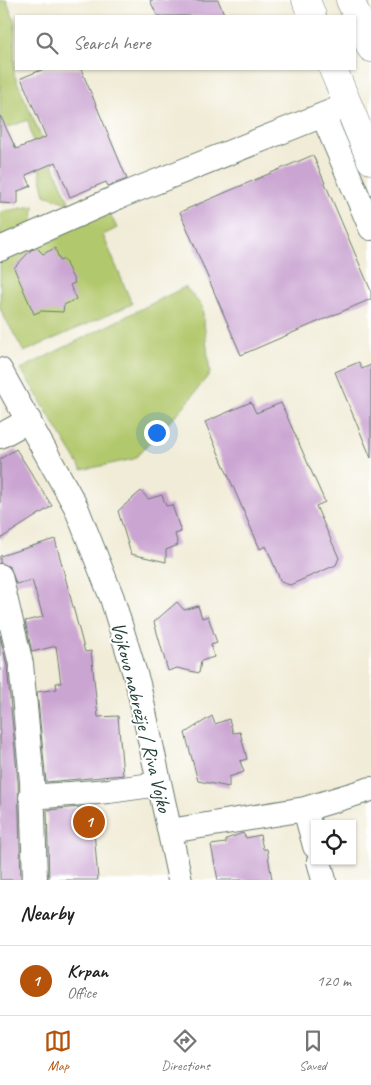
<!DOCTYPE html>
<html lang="en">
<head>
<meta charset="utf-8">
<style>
	body { margin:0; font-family:Caveat,sans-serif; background:#f2f2f2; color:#222 }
	.controls { position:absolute; right:15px; bottom:15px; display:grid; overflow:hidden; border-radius:0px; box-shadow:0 1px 4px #0004 }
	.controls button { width:45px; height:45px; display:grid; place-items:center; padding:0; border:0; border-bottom:1px solid #e0e0e0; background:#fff; color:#222; font:25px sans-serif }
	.you { position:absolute; left:156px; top:432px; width:18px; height:18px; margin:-12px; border:4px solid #fff; border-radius:50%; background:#1a73e8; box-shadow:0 0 0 8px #1a73e833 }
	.badge { display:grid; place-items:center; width:32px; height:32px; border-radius:50%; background:#b45309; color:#fff; font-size:16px; font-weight:700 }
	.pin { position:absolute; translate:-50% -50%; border:2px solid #fff; box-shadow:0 1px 5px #0006 }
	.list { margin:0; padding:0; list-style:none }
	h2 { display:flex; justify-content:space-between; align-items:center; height:65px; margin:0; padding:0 20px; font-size:21px }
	h2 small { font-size:16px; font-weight:400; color:#767676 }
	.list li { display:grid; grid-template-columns:32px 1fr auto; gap:15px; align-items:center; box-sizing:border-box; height:70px; padding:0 20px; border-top:1px solid #e0e0e0 }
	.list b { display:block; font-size:19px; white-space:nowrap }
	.list p { margin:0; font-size:16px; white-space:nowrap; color:#767676 }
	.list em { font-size:16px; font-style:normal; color:#767676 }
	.icon { flex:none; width:28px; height:28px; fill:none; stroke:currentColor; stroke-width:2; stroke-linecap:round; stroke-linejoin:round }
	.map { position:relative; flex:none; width:371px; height:880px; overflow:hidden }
	.search { position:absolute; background:#fff; box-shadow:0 1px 4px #0004; left:15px; right:15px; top:15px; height:55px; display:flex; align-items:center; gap:12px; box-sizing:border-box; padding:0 18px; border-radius:0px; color:#767676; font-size:19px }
	.sheet { height:135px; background:#fff }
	nav { display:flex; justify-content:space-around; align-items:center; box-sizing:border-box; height:70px; border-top:1px solid #e0e0e0; background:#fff; font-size:14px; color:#767676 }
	nav a { display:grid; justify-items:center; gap:2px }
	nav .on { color:#b45309 }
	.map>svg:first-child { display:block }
	.green { fill:#b2c86c; stroke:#688250 }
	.building { fill:#cba5d2 }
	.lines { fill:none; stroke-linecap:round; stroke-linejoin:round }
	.minor-casing { stroke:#687a6d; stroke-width:26 }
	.major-casing { stroke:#687a6d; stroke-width:29 }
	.minor { stroke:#fff; stroke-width:24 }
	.major { stroke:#fff; stroke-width:28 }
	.labels { text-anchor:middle; stroke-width:4; stroke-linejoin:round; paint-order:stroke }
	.street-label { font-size:20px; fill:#1f3d34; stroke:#fff }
</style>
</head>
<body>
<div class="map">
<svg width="371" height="880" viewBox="0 0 371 880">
	<rect width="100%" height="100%" fill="#fff"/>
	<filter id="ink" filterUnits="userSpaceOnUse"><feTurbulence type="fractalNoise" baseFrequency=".02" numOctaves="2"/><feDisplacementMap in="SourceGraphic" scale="10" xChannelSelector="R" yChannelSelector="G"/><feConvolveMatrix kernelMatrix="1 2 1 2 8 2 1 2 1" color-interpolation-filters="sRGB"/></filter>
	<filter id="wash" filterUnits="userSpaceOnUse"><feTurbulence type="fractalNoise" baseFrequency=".0096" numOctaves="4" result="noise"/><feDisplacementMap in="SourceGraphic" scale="20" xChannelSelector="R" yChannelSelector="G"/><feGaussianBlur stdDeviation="1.12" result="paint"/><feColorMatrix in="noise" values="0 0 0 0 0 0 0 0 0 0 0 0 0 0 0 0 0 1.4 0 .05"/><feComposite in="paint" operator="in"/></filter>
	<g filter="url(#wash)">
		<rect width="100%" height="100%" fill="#f1ecd7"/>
		<!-- green -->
		<path class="green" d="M0,0H6L15,22L14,74L70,204L45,195L28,120L0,130Z
			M34,206L33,224L0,237V212Z
			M108,210L117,228L103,235L132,304L24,352L0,309V258Z
			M185,287L202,306L210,373L188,402L134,459L82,470L21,369Z"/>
		<g id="blocks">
			<!-- building -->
			<path class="building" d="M150,0H218L225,16H157Z
				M44,69H81L127,179L108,186L106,182L70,197L56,162L26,175L31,186L18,191V204L0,203V115L16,149L46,137L21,78Z
				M313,155L371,291V299L241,355L180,212Z
				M37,248L43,254L55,248L60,261L64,259L75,283L70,285L76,299L64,305L63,312L41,311L34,314L14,268L31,250Z
				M359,362L362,369L371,365V458L335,372Z
				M251,402L256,413L281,403L325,502L316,506L339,558L336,565L290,585L281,582L266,546L260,549L205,422Z
				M16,449L52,506L0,539V459Z
				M141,491L148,499L162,495L166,506L172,505L181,532L175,534L178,545L166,550V562L131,554L118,511Z
				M55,539L85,652L91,651L98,717L118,716L123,775L46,782L37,692L57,689L56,683H61L56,646L32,652L25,621L43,617L32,580L16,584L10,567L0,563V556Z
				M177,602L184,610L198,606L202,618L208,616L217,643L211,645L214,657L201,661L199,673L177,668L168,671L154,622Z
				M0,635L7,666L18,782L21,880H0Z
				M212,716L215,724L229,719L233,733L240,732L247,759L240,761L244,772L229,777V787L198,781L185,733Z
				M92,806L98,880H49L47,810Z
				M243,833L246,838L260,835L263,849H267L272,880H218L211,845L226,843V839Z"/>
		</g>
	</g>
	<g filter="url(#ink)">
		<use href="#blocks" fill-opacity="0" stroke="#687a6d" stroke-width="1"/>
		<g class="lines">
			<!-- minor casing -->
			<g class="minor-casing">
				<path id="minor" d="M323,115L371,228
					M0,249L118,197L348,105
					M0,370L76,507L112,598L138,684L180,880
					M0,436L29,420
					M0,576L21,664L32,781L35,880
					M31,797L109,791L159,784
					M305,809L315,846
					M170,831L305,809L371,789
					M319,861L324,880"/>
			</g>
			<!-- major casing -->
			<g class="major-casing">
				<path id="major" d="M306,0L312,16
					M350,0L371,48
					M333,69L371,160"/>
			</g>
			<!-- minor -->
			<use href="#minor" class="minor"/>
			<!-- major -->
			<use href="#major" class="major"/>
		</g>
	</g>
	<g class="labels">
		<!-- street labels -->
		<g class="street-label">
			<text transform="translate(142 717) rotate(76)" y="7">Vojkovo nabrežje / Riva Vojko</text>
		</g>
	</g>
</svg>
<div class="controls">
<button><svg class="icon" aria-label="locate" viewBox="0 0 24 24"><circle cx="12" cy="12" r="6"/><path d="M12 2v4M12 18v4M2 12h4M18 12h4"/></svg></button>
</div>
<div class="you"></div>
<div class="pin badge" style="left:89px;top:822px">1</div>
<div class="search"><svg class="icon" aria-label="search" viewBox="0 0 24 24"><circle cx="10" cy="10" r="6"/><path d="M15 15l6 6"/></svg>Search here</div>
</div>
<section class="sheet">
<h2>Nearby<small></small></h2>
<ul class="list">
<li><span class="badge">1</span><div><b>Krpan</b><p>Office</p></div><em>120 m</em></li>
</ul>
</section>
<nav>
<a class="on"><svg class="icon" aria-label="map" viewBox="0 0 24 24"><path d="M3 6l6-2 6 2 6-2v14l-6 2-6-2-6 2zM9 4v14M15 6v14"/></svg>Map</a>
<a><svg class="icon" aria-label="directions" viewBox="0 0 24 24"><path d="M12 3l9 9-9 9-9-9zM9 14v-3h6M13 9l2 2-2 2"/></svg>Directions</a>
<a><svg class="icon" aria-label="saved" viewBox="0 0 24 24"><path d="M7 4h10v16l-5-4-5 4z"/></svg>Saved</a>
</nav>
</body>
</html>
